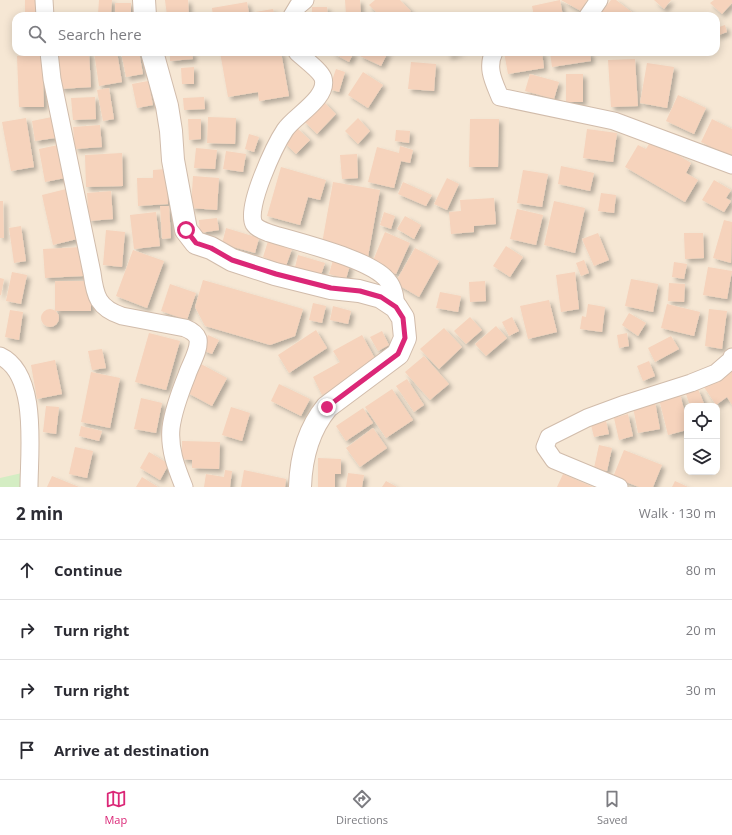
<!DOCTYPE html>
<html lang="en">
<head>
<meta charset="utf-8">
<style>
	body { margin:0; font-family:"Open Sans",sans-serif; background:#f7f7f7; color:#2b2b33 }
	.controls { position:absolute; right:12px; bottom:12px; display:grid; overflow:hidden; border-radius:8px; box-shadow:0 2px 10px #0003 }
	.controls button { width:36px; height:36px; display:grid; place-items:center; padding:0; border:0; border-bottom:1px solid #e1e1e2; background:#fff; color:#2b2b33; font:20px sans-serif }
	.stop { position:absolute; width:12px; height:12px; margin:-9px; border:3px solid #db2777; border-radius:50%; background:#fff }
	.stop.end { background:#db2777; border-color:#fff; box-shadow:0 1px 4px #0008 }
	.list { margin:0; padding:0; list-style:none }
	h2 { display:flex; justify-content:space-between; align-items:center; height:52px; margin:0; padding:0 16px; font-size:17px }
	h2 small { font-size:13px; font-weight:400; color:#7c7c81 }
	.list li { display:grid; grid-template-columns:26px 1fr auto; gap:12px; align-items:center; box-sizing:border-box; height:60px; padding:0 16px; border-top:1px solid #e1e1e2 }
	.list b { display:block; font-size:15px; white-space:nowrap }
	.list em { font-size:13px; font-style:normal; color:#7c7c81 }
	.icon { flex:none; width:22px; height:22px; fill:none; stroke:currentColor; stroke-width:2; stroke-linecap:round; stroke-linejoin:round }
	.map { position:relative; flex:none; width:732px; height:487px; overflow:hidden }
	.search { position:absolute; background:#fff; box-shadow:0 2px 10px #0003; left:12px; right:12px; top:12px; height:44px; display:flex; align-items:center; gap:10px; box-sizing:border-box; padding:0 14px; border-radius:12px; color:#7c7c81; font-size:15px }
	.sheet { height:292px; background:#fff }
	nav { display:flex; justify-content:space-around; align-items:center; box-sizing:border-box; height:56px; border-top:1px solid #e1e1e2; background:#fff; font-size:11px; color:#7c7c81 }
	nav a { display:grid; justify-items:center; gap:2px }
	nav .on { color:#db2777 }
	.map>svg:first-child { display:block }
	.residential { fill:#f6e7d4; fill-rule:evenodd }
	.green { fill:#d4edc3 }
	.building { fill:#f6d3bc; filter:url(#shadow) }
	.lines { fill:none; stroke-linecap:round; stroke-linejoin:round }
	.minor-casing { stroke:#d1bcab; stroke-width:19 }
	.tertiary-casing { stroke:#d1bcab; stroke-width:24 }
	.minor { stroke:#fff; stroke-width:17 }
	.tertiary { stroke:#fff; stroke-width:22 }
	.route { stroke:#db2777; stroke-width:5 }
</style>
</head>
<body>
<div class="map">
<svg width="732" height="487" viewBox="0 0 732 487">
	<defs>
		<filter id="shadow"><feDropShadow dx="3.5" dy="3.5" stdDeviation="2" flood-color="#0004"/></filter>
	</defs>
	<rect width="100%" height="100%" fill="#fef5e7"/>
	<!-- residential -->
	<path class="residential" d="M0,0H732V487H0ZM16,16H716V52H16ZM687,406H717V472H687Z"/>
	<!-- green -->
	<path class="green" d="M22,473V487H0V478Z"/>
	<!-- building -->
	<path class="building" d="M25,0H39L40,16H25Z
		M99,0H112L111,14H98Z
		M165,0H188L189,16H167Z
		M345,0H360L361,14L346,15Z
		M375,0H400L411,11L405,16H380L369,5Z
		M560,0L563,16H534L532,6Z
		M561,0H587L581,11Z
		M611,0H616L633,13L630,16H599Z
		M654,0H671L664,9Z
		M714,0H732V3L722,14L710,3Z
		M247,2L249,13L273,9L275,16H213L212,8Z
		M115,3H131V16H115Z
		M312,7H327L328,16H312Z
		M725,25L727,32L716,36V28Z
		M58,52H89L91,87L60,89Z
		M94,52H117L122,82L99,86Z
		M121,52H139L143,74L126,77Z
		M170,52H192L193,59L170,61Z
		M220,52H281L289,96L259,101L258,92L228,97Z
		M331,52H354L349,62Z
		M362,52H388L381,66L360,56Z
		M447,52H462L448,56Z
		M504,52H542L544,68L508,74Z
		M550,52H590L591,61L552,67Z
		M42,55L44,107H19L17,56Z
		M635,59L638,106L611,107L608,60Z
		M411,62L436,64L434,91L408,89Z
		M647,63L674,67L667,108L640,103Z
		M194,67V84H182L181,68Z
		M336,69L345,72L339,92L329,89Z
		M363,72L383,85L368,108L348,95Z
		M530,74L559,82L554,99L525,91Z
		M566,74H583V102H566Z
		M148,81L153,105L137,108L132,84Z
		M109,88L114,119L103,121L97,90Z
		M678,95L706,108L694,134L666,121Z
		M95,97L96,119L73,120L71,98Z
		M204,97L205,109L184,110L183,98Z
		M323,101L336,114L317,134L304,121Z
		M52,117L55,138L35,141L32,121Z
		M208,117L236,118L235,144L207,143Z
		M26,118L34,167L11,171L2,122Z
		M358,118L370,131L358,144L345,131Z
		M188,119H201V139L189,140Z
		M470,119H499L498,167H469Z
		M712,119L732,129V157L701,142Z
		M100,125L102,147L75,149L73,127Z
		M297,128L310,140L296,154L284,142Z
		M587,129L617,133L613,162L583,158Z
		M396,130L410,131L409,143L395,141Z
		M249,134L259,137L254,152L245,149Z
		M652,139L691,163L686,173L698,180L685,202L625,167L638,145L646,149Z
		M58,145L65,178L45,182L39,149Z
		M400,146L413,150L410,163L401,161L394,188L368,182L377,147L399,153Z
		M196,148L217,150L215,169L194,168Z
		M226,151L246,154L243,172L223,169Z
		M122,153L123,186L86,187L85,155Z
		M357,154L358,178L342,179L340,155Z
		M561,166L594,173L590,191L558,184Z
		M281,167L326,180L320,200L308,197L300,225L267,216Z
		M166,169L168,204L138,206L137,178H153V170Z
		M523,170L548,174L542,207L517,203Z
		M193,176L219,178L217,210L191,208Z
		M447,178L459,184L447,210L434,204Z
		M714,180L731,190L726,198L731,201L724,212L702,200Z
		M333,182L380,190L368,257L321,249Z
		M403,182L432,195L426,206L398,194Z
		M66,189L77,239L53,245L42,195Z
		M111,191L113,219L89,221L87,193Z
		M601,193L616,195L614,213L598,211Z
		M494,198L496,224L474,226V232L451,234L449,212L461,211L460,200Z
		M0,201H3L4,238H0Z
		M554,201L585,208L575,253L544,245Z
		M160,206H169L171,238L162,239Z
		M517,209L543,215L536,245L510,239Z
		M156,212L160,246L134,249L130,215Z
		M384,212L395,216L391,229L380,225Z
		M405,216L421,225L414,239L397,229Z
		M217,218L219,230L200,233L199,220Z
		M724,220L732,222L731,263L713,258Z
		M21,226L26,261L14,263L9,228Z
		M226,228L259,238L255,253L222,244Z
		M106,230L125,232L122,267L103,265Z
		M385,232L410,243L396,274L372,263Z
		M598,233L609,260L594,266L582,239Z
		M684,233H703L704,258L685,259Z
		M268,241L292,249L286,266L263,257Z
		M506,246L523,257L510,277L493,266Z
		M81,247L83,276L45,278L43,249Z
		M415,248L439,261L419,297L395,283Z
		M133,250L164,261L147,308L116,296Z
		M298,255L325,263L321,275L295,267Z
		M333,260L350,265L346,279L329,274Z
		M584,260L589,273L581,276L576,263Z
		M674,262L687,264L684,279L672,277Z
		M708,267L732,271L727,299L703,295Z
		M12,272L27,275L21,304L6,301Z
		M575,272L579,309L561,312L556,275Z
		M0,278L4,279L1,295H0Z
		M631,279L658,284L653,312L625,306Z
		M203,280L303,309L295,336L270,345L205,326L195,307Z
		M55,281H91V311H55Z
		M485,281L486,301L470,302L469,282Z
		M669,283L685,284L684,302L668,301Z
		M170,284L196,293L187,320L161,311Z
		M440,292L461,296L458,312L436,308Z
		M549,300L557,332L528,339L520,306Z
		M313,303L326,306L322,323L309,320Z
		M588,304L605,307L602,332L580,329L582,316L586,317Z
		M667,304L700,312L694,336L661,328Z
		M333,306L351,311L348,324L330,320Z
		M709,309L727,311L722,349L705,346Z
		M41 318a9 9 0 1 1 18 0a9 9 0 1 1-18 0Z
		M10,310L23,312L19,340L5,337Z
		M629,313L646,323L638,336L622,325Z
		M470,317L482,330L466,344L454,331Z
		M512,317L519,331L509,336L502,322Z
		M496,326L507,338L486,356L475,344Z
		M444,328L462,347L439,369L420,349Z
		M316,330L327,348L289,373L278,355Z
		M382,331L389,345L378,351L370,337Z
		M149,333L180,341L166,390L135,382Z
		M627,333L629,346L619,348L617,335Z
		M208,335L219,340L212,354L202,350Z
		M362,335L378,364L322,395L313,377L340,362L333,351Z
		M671,336L679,349L655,362L648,348Z
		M102,349L106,368L92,370L88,351Z
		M424,356L449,384L430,400L405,372Z
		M55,360L62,394L37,399L31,365Z
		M649,361L655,376L643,381L637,366Z
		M201,364L227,378L212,406L186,392Z
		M732,368V405L727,397L716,405L704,387Z
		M91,372L120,378L110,428L81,422Z
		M407,379L424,405L414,412L396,386Z
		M279,384L310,399L301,416L271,401Z
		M392,389L413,420L386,438L365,407Z
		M698,389L705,406H690L686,394Z
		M680,394L687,421V430L668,435L659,399Z
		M141,398L162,403L156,433L134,429Z
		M655,402L660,429L638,433L633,407Z
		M46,406L59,407L56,434L43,432Z
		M231,407L250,413L242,441L222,435Z
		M363,408L373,423L346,441L336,426Z
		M628,414L633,436L619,440L614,418Z
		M606,421L609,434L594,437L591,425Z
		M81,426L102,431L99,441L79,436Z
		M373,428L387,448L360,467L346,448Z
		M182,441L220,442L219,469L192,468V460L182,459Z
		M599,445L612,448L607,471L594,468Z
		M75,447L93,451L87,478L69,474Z
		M624,450L662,465L653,487H639L613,477Z
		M149,452L169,464L160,480L140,468Z
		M318,458L341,459V474H335V487H318Z
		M225,470L232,471L230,487H204L206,474L224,477Z
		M244,470L286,479L285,487H241Z
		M348,473L364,475L362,487H346Z
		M563,474L593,487H557Z
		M52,476L79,487H47Z
		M142,477L158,487H136Z
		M386,481L397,487H382Z
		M675,481L688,487H672Z"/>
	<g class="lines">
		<!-- minor casing -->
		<g class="minor-casing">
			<path id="minor" d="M44,0L45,16
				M292,16L298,6L305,0
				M588,16L599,0
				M49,52L52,79L92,273C95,296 98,308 122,316L185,328C190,330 196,333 198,339C200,350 190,365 187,375C181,390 173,411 171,428C169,449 176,467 184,487
				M297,52C304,59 320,70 323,78C329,98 294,116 285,130C275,145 245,208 254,224C257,229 264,231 269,233C297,242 372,259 388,281C394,288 395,297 396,307
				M494,52C486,68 494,82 500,97L614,121L732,165
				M0,356C39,374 29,452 29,487
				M619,487L554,460L545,447L549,437L587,418L625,404L691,383L716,373L731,360L732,357"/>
		</g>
		<!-- tertiary casing -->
		<g class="tertiary-casing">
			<path id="tertiary" d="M144,0L145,16
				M152,52L167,106L171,131L173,160L186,230L196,243L211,248L232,260L275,274L331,288L359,291L381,297L396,307L403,318L405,338L398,354L327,407C308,430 301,457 300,487"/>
		</g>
		<!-- minor -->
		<use href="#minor" class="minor"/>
		<!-- tertiary -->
		<use href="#tertiary" class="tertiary"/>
	</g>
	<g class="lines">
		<!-- route -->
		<path class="route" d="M186,230L196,243L211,248L232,260L276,274L331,288L360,291L381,297L396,307L403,318L405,338L398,354L327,407"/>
	</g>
</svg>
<div class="controls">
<button><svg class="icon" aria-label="locate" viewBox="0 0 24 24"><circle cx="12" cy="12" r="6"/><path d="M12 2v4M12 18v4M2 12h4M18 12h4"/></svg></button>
<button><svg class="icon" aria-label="layers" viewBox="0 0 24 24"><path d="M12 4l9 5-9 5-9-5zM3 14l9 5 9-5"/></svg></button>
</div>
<div class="stop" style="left:186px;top:230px"></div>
<div class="stop end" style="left:327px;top:407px"></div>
<div class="search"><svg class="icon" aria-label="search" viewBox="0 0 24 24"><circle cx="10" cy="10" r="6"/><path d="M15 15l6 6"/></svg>Search here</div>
</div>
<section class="sheet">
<h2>2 min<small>Walk · 130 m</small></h2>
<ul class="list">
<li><svg class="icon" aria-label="ahead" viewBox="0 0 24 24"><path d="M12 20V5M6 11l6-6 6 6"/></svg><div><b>Continue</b></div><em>80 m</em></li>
<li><svg class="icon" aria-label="right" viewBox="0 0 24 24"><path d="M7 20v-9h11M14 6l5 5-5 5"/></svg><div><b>Turn right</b></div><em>20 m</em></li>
<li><svg class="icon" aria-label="right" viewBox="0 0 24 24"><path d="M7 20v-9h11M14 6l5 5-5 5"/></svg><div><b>Turn right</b></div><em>30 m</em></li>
<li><svg class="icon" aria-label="arrive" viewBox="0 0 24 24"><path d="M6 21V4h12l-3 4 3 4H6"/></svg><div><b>Arrive at destination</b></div></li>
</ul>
</section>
<nav>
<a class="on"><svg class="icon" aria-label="map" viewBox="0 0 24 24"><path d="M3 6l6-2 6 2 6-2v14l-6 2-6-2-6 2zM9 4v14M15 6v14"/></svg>Map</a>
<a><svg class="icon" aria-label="directions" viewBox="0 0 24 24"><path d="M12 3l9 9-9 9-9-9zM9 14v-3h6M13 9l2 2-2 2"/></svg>Directions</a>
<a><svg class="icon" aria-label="saved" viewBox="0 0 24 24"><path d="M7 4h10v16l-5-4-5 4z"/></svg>Saved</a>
</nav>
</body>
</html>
